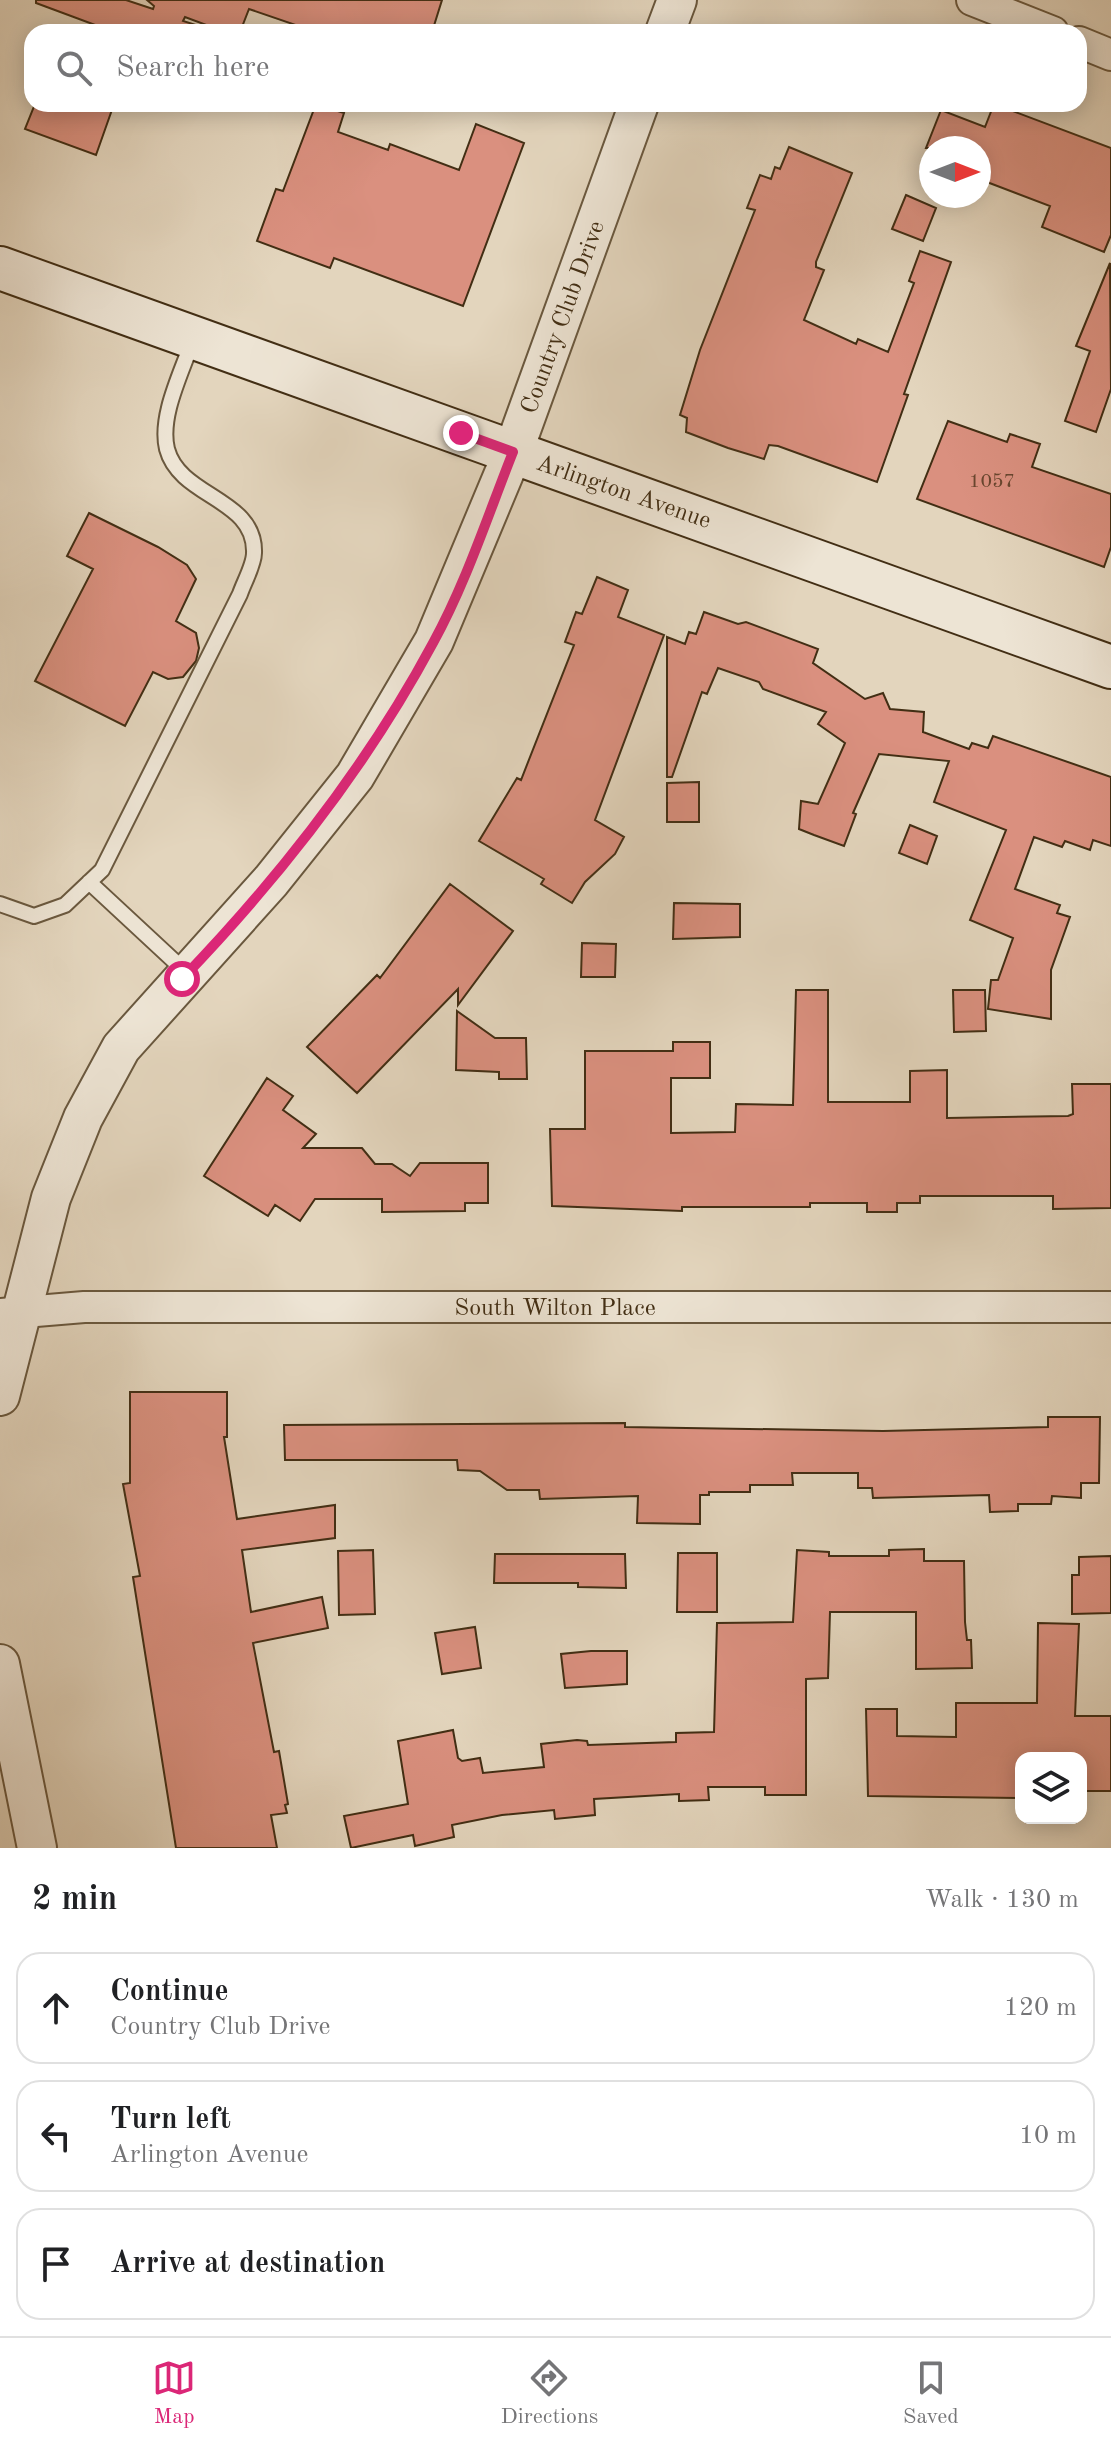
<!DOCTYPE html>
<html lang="en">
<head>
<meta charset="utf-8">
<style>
	body { margin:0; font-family:"Old Standard TT",serif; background:#f6f6f6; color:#202124 }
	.controls { position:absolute; right:24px; bottom:24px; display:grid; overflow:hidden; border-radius:16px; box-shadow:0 4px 20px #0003 }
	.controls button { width:72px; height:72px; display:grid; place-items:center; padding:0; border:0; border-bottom:2px solid #e0e0e0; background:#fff; color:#202124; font:40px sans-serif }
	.compass { position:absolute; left:919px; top:136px; width:72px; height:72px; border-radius:50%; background:#fff; box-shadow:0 4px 20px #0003; rotate:90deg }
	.stop { position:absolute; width:24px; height:24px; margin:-18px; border:6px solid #db2777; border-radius:50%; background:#fff }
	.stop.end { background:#db2777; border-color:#fff; box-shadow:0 2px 8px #0008 }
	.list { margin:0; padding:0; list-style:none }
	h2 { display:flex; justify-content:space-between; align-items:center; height:104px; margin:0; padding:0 32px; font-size:34px }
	h2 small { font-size:26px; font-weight:400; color:#757577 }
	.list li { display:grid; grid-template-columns:52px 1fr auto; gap:24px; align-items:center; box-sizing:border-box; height:112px; margin:0 16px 16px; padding:0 16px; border:2px solid #e0e0e0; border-radius:24px }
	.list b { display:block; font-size:30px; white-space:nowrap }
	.list p { margin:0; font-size:26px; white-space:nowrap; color:#757577 }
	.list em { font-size:26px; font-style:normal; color:#757577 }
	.icon { flex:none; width:44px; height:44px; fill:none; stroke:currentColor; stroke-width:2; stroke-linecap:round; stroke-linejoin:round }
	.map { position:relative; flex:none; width:1111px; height:1848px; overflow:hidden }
	.search { position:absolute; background:#fff; box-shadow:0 4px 20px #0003; left:24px; right:24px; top:24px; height:88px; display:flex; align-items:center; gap:20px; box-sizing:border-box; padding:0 28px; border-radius:24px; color:#757577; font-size:30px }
	.sheet { height:488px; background:#fff }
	nav { display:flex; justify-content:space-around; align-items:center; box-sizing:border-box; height:112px; border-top:2px solid #e0e0e0; background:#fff; font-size:22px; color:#757577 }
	nav a { display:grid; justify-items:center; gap:4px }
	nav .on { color:#db2777 }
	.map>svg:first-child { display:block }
	.building { fill:#da907f; stroke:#422e14; stroke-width:2 }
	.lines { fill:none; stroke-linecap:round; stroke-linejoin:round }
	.service-casing { stroke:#6a583e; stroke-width:18 }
	.minor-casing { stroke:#6a583e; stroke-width:34 }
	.tertiary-casing { stroke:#6a583e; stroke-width:42 }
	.secondary-casing { stroke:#422e14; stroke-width:46 }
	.service { stroke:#ede4d4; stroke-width:14 }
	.minor { stroke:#ede4d4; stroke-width:30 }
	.tertiary { stroke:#ede4d4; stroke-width:38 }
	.secondary { stroke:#ede4d4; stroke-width:42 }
	.route { stroke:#db2777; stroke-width:10 }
	.labels { text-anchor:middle; stroke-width:6; stroke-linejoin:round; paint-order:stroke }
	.number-label { font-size:20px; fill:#68462f }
	.street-label { font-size:24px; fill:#422e14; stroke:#ede4d4 }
</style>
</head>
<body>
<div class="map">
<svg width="1111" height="1848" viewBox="0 0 1111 1848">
	<rect width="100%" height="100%" fill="#e3d5bd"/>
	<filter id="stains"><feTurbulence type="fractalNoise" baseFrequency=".0025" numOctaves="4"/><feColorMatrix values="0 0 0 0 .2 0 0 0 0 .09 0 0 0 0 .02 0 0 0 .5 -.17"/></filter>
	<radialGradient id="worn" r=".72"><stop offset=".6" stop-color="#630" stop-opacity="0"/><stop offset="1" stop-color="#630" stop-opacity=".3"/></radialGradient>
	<!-- building -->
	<path class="building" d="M36,0H126L153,9L154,6L147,0H442L432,32H316L249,9L240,32H225L185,17L183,21L205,28L204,32H114L36,3Z
		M35,104H114L96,155L25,129Z
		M316,104L344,113L338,132L388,150L390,144L459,170L476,124L524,143L463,306L334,258L330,268L257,241L276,189L283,191Z
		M994,104L1111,148V235L1104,252L1042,227L1050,206L979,179V148H926L941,110L985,127Z
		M789,147L852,173L816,262V267L824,270L804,320L856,344L858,339L888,352L914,283L909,281L920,251L951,262L904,394L908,395L877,482L778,446L769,445L764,459L728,448L686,432L687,418L680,415L700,350L755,210L747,208L760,175L771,179L775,167L780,169Z
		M906,195L936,208L923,241L892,229Z
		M1110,263L1111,389L1096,432L1065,421L1090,351L1076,346Z
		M948,421L1007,442L1010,434L1040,444L1032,467L1111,494V547L1104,567L917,499Z
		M89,513L158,547L187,565L196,579L176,621L196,633L199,648L196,661L183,677L168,679L153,672L125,726L35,681L93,569L67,556Z
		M597,577L628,590L618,617L664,635L595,820L624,837L615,854L585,882L572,903L541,884L544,879L479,841L517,778L521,780L574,645L565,642L576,612L582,614Z
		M704,612L738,624L746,622L818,649L813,663L865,699L883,693L890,709L924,712L923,732L969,749L972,743L988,748L993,736L1111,777V846L1093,840L1090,850L1065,841L1062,847L1034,837L1015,889L1060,905L1057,913L1070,917L1051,970V1019L988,1009L991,980H998L1013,938L970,920L1006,830L934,802L949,761L879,754L853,813L856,814L844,846L814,835L799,829L801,801L818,804L845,743L818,724L826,712L763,689L759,682L718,668L707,694L702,692L672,777H667V637L685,644L689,632L696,634Z
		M699,782V822H667V783Z
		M910,825L937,836L927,864L899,853Z
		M450,884L513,931L458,1005V989L357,1093L307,1047L377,975L380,978Z
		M674,903L740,904V937L673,939Z
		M582,943L616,944L615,977H581Z
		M796,990H828V1102H910V1071L947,1070V1118L1068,1116L1073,1114L1072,1084H1111V1208L1053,1209V1196H920V1203H897V1212H867V1203H810V1207H682V1211L552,1206L550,1129H585V1051H673V1042H710V1078H671V1133L735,1132L736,1104L793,1105Z
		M953,990H985L986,1031L954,1032Z
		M457,1011L495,1038H526L527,1079H499V1072L456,1070Z
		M267,1078L293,1096L283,1110L316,1134L303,1148H362L375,1164H392L410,1176L420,1163H488V1203H465V1211L382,1212V1199H315L300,1221L275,1205L268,1216L204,1176Z
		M130,1392H227V1437H224L237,1519L335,1505V1538L242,1550L251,1612L322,1597L328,1628L253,1643L274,1752L279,1751L288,1804L285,1805L287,1813L271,1815L277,1848H176L133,1577L140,1576L123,1484L130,1483Z
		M1048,1417H1100L1099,1483H1081V1498L1052,1496L1051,1504H1018V1511L990,1512L989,1495L873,1498L872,1488H858V1473H792L793,1485H750V1492H709V1495H700V1524L637,1523L638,1496L540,1499L539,1490H507L480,1471L458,1470L457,1460H285L284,1425L625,1423V1427L883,1431L1048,1427Z
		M924,1549V1561H964L965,1622L967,1640H971L972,1668L916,1669V1612H830L828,1678L806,1679V1795H765V1787H708L709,1800L679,1801V1794L594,1799L595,1815L555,1819L554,1810L502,1815L452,1825L454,1837L415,1846L413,1835L351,1848L344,1816L408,1804L398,1741L453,1730L458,1758L462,1761L480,1758L483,1773L544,1767L541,1744L577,1740L587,1741L588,1745L676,1742V1733L714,1732L717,1623L793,1622L797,1550L829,1552V1556H889V1550Z
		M373,1550L375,1614L339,1615L338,1551Z
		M678,1553H717V1612H677Z
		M495,1554H625L626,1588L578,1587V1583H494Z
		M1111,1556V1613L1072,1614V1575H1079V1557Z
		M1038,1623L1079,1624L1075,1716H1111V1791H1081V1758H1021V1798L868,1796L866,1709H897V1736L956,1737V1703H1037Z
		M475,1627L481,1668L442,1674L435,1633Z
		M591,1651H627V1684L565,1688L561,1654Z"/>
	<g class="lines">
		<!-- service casing -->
		<g class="service-casing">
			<path id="service" d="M89,882L187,973
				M0,904L34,916L65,905L102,870L240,594C244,582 254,565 254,553C256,498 180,498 167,449C159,416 182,372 192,342"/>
		</g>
		<!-- minor casing -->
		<g class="minor-casing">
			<path id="minor" d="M972,0L1053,32
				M1079,42L1111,55
				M0,1314L84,1307H1111"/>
		</g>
		<!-- tertiary casing -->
		<g class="tertiary-casing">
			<path id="tertiary" d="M665,32L677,0
				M0,1396L51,1198L83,1118L121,1048L271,881L355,776L434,641L513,452L639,104
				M0,1664L37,1848"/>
		</g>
		<!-- secondary casing -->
		<g class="secondary-casing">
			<path id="secondary" d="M0,268L1111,667"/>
		</g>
		<!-- service -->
		<use href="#service" class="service"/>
		<!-- minor -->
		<use href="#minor" class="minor"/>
		<!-- tertiary -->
		<use href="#tertiary" class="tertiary"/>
		<!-- secondary -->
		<use href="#secondary" class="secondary"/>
	</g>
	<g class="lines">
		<!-- route -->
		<path class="route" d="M182,979C280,877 366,768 433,643C466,583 488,515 513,452L461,433"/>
	</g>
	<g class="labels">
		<!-- number labels -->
		<g class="number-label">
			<text x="992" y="487">1057</text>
		</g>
		<!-- street labels -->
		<g class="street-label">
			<text transform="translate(562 317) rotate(-70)" y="8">Country Club Drive</text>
			<text transform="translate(624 491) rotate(19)" y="8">Arlington Avenue</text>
			<text x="555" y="1315">South Wilton Place</text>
		</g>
	</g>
	<rect width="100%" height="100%" filter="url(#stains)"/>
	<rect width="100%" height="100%" fill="url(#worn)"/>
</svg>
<div class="controls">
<button><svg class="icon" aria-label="layers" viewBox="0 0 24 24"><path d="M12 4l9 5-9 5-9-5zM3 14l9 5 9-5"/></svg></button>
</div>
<svg class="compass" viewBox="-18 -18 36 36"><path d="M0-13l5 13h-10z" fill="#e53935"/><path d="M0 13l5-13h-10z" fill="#757577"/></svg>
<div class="stop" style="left:182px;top:979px"></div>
<div class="stop end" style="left:461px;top:433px"></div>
<div class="search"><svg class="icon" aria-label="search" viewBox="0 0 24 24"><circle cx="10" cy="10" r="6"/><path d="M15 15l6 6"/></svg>Search here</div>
</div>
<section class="sheet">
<h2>2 min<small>Walk · 130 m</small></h2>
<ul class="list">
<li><svg class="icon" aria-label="ahead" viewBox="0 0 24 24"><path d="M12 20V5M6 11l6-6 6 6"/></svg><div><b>Continue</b><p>Country Club Drive</p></div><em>120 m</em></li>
<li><svg class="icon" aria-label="left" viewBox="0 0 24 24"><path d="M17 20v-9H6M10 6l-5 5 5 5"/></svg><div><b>Turn left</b><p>Arlington Avenue</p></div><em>10 m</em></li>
<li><svg class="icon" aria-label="arrive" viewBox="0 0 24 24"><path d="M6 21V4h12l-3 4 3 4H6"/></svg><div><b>Arrive at destination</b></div></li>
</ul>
</section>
<nav>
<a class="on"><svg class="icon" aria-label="map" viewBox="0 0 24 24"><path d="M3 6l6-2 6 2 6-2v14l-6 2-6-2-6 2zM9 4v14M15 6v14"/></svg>Map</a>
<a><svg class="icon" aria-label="directions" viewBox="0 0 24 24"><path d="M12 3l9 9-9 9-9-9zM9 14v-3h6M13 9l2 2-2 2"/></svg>Directions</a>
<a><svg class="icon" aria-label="saved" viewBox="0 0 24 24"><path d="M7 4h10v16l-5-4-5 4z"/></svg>Saved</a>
</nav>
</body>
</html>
